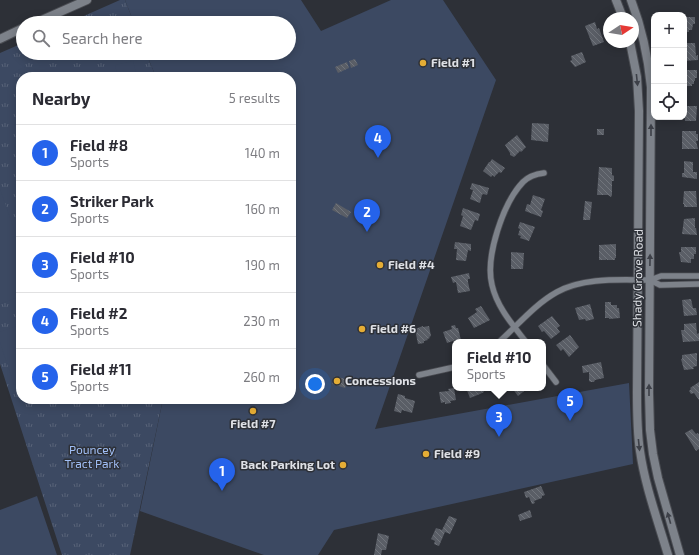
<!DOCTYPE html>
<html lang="en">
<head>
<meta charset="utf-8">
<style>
	body { margin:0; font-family:"Exo 2",sans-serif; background:#f2f2f3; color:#2b2b33 }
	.controls { position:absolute; right:12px; top:12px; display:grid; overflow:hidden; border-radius:8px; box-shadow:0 2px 10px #0003 }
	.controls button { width:36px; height:36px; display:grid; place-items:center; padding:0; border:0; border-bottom:1px solid #e1e1e2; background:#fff; color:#2b2b33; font:20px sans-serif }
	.compass { position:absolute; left:603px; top:12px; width:36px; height:36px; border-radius:50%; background:#fff; box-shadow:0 2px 10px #0003; rotate:78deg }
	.you { position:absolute; left:315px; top:384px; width:14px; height:14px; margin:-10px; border:3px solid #fff; border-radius:50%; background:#1a73e8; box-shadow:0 0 0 6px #1a73e833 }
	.badge { display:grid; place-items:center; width:26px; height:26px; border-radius:50%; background:#2563eb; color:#fff; font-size:13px; font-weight:700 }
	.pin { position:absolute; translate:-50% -33px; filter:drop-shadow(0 1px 2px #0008) }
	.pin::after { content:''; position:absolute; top:21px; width:14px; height:12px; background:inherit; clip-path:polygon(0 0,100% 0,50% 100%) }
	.popup { position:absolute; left:452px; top:339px; width:94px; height:52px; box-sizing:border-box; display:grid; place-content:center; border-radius:8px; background:#fff; filter:drop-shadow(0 1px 3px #0005); font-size:13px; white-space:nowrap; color:#7c7c81 }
	.popup b { font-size:15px; color:#2b2b33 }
	.popup::after { content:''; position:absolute; left:50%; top:100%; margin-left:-8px; border:8px solid transparent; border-top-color:#fff }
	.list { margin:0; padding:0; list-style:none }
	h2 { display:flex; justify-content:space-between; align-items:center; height:52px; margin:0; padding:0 16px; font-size:17px }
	h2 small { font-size:13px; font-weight:400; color:#7c7c81 }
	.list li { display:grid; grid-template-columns:26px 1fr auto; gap:12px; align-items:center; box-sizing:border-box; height:56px; padding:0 16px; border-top:1px solid #e1e1e2 }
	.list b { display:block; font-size:15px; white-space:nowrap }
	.list p { margin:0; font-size:13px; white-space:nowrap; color:#7c7c81 }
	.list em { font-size:13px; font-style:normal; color:#7c7c81 }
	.icon { flex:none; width:22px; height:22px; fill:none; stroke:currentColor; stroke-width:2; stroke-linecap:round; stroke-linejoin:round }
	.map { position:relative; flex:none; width:699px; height:555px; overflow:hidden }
	.search { position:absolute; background:#fff; box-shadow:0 2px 10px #0003; left:16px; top:16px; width:280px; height:44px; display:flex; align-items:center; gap:10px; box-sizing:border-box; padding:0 14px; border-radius:22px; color:#7c7c81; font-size:15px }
	.panel { position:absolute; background:#fff; box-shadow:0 2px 10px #0003; left:16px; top:72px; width:280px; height:332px; border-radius:16px }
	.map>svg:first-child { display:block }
	.grass { fill:url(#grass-tufts) }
	.garden { fill:#3c4962 }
	.building { fill:url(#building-back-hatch) }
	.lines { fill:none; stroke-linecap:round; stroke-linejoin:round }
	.minor-casing { stroke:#4a4c52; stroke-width:7 }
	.secondary-casing { stroke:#4a4c52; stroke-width:10 }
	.minor { stroke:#7d828a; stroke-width:5.5 }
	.secondary { stroke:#7d828a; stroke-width:8 }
	.oneway { fill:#3d4048 }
	.poi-dot { fill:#e5ad35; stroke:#2d3037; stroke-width:1.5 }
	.labels { text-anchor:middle; stroke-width:3; stroke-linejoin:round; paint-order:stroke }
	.poi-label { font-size:12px; font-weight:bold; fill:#dfe1e6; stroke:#2d3037; text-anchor:start }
	.street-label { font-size:12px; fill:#dfe1e6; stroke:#2d3037 }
	.park-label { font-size:12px; fill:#a1bff6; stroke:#2d3037 }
</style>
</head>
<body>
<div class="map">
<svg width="699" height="555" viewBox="0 0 699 555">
	<defs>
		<pattern id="grass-tufts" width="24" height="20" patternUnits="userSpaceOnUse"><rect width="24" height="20" fill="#3c4962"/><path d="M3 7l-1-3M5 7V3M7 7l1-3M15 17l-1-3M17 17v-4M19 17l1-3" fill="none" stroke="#586378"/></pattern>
		<pattern id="building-back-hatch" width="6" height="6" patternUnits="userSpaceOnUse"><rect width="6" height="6" fill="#5a5e66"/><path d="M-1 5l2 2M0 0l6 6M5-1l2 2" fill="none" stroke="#71757c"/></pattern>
	</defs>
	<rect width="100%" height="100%" fill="#2d3037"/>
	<!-- grass -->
	<path class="grass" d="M120,0H125L134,23H68Z
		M23,43V53H146L156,77H21V399H163L130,555H62L0,364V53Z"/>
	<!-- garden -->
	<path class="garden" d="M125,0H301L321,31L391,0H443L496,80L375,429L629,383L633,464L334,530L318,555H264L140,511L163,399H291V77H156L146,53H289V23H134Z
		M133,61L137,77H118L115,65Z
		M0,189L21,249V296L0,304Z
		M21,325V382L14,385L0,342V332Z
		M37,496L57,555H0V510Z"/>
	<!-- building -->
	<path class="building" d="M684,17H695V24H693L692,30H689V32H684Z
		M595,22L597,29L599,28L604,42L593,46L585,26Z
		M684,43H695L696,56L698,55V60L684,61Z
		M582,52L586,62L575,67L570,61L572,60L571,56Z
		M355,59L358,65L351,68L349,61Z
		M347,62L349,68L338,73L335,67Z
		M684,70H697V78H695V81H694V84H692V86H684Z
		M684,106H697L696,121H685Z
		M532,123L549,124L548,142L531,140Z
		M597,129H604V135H597Z
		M682,131H696V134H698V141H696L698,149H682Z
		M517,135L526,147L521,152L520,151L514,157L510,155V153L505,145Z
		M492,159L505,168L501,173L499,172L494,177L493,175L491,177L483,171L489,162H490Z
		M684,161L693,162V172H697V179L682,177V173H684Z
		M599,167L612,168V175L614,176V181H612V195L611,197L608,195H597Z
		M472,183L489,188L487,195L483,194L482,195L480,203L470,199L473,190L470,189Z
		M684,191H696L697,207H684V204H683Z
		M533,195L545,199L541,210L543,211L541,217L525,211L527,204L530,205Z
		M585,201L592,202L590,220H583Z
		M336,203L351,212L347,218L332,210Z
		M463,208L480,214L478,221L475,220L471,230L460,226L463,216L461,215Z
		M695,218V228H696L697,235L682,234L684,219Z
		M520,222L535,227L529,241L520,238L521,236L518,235L520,229L518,228Z
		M455,242L471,244V251L468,250L466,261L456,260L457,249H454Z
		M616,244V258H615V260H607V259L606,260H599V245Z
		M681,247H696V254H694V259H691V263L681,262L679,252H681Z
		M511,252L524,253L523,269H511Z
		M469,273L470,279H468V282L470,291L458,293L456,282L453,283L451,277Z
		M691,299L693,308H696L697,315L684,316L682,300Z
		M605,302H611V305H617V308H619L620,318L609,319V318H605Z
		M590,304L594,319L586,321L585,319L579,320L575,308Z
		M481,306L490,320L474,328L468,318L477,312L475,309Z
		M552,316L560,326L557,328L560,332L551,339L544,331L542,332L538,326Z
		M696,323L697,334L699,333V341L683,342L681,330H684V324Z
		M455,325L456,328H458L461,340L456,341V340L447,343L443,332L452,329L451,326Z
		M423,326V327L429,326L431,336L429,337L430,338L427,339L428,340L424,341V343L418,344L415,329Z
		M570,335L579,347L569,357L563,349L561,351L556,345Z
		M697,353V366L693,367L694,369L684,370L681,359H682V355Z
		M601,362L604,378L595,380L594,382H591L589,381V372L583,373L582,366Z
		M335,376L348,380L345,388L332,384Z
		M699,382V400L694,393L691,394L689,391L691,389L690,388Z
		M454,388L456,400L450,401L451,403L445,404V402L441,403L439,392L449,391L448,389Z
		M466,388H482L484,392L480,394L470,398Z
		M512,388H528L518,396Z
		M398,394L405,396V398L415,401L412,413L402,410L401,413L394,411Z
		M692,429L696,434L698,433L699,435V449L696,451L685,433Z
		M541,486L545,495L542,496V498L534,501L535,503L532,504L529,497L526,498L524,492Z
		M530,510L532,517L520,521L518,515Z
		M449,516L457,519L450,534L445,532L439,546L434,544L435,541L431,539L436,528L442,530Z
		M378,533L389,536L386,550H382L381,555H374Z"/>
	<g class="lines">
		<!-- minor casing -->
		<g class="minor-casing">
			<path id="minor" d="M699,276H661L650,280L660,285L699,284
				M499,342C517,326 535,304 557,292C584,277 620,280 650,280
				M526,342C512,324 497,307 492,285C485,257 503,203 523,182C529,176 536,174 544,173
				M543,365L556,382
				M419,375L455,367"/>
		</g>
		<!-- secondary casing -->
		<g class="secondary-casing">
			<path id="secondary" d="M616,0L623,18
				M631,0C642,28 648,57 651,87L649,393L650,430L653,454L658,478L680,555
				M35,23L87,0
				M0,39L23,28
				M630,42L637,77L639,111L637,392C637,412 637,432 640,451C645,486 658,521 668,555"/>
		</g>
		<!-- minor -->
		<use href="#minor" class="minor"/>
		<!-- secondary -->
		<use href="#secondary" class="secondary"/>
	</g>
	<!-- one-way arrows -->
	<defs><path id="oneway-solid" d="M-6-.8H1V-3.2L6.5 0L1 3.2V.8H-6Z"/></defs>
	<g class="oneway">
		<use href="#oneway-solid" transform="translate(637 80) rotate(84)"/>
		<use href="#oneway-solid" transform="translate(651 130) rotate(-90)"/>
		<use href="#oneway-solid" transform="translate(650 260) rotate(-89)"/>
		<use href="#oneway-solid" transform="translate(649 390) rotate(-90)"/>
		<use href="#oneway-solid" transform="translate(639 445) rotate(84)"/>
		<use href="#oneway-solid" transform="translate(669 518) rotate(-106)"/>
	</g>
	<!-- markers -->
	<g class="poi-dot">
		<circle cx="423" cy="63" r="4"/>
		<circle cx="380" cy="265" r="4"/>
		<circle cx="362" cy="329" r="4"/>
		<circle cx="337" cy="381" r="4"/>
		<circle cx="253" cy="411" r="4"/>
		<circle cx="426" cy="454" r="4"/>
		<circle cx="343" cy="465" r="4"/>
	</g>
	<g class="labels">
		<!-- poi labels -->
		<g class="poi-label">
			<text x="431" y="67">Field #1</text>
			<text x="388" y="269">Field #4</text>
			<text x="370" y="333">Field #6</text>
			<text x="345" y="385">Concessions</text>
			<text x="253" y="428" text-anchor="middle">Field #7</text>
			<text x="434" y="458">Field #9</text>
			<text x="335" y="469" text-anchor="end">Back Parking Lot</text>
		</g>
		<!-- street labels -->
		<g class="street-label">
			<text transform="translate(638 278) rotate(-89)" y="4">Shady Grove Road</text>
		</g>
		<!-- park labels -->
		<g class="park-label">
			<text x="92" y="454">Pouncey<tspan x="92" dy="14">Tract Park</tspan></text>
		</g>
	</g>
</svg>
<div class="controls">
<button>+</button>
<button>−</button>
<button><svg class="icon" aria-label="locate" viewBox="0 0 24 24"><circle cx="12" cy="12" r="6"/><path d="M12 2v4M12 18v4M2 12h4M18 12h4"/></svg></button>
</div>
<svg class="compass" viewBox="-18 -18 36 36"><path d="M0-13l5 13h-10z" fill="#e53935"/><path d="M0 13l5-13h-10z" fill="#7c7c81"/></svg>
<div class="you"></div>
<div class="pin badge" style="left:222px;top:491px">1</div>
<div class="pin badge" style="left:367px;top:232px">2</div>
<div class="pin badge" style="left:499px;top:437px">3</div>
<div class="popup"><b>Field #10</b>Sports</div>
<div class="pin badge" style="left:378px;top:158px">4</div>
<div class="pin badge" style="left:570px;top:421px">5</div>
<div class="search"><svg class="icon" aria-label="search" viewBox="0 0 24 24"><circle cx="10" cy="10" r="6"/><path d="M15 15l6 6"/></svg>Search here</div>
<section class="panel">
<h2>Nearby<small>5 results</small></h2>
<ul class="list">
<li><span class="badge">1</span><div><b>Field #8</b><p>Sports</p></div><em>140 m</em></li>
<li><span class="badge">2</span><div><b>Striker Park</b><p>Sports</p></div><em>160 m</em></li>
<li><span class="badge">3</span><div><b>Field #10</b><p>Sports</p></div><em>190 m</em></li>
<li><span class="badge">4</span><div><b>Field #2</b><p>Sports</p></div><em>230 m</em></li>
<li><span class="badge">5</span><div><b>Field #11</b><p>Sports</p></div><em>260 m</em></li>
</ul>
</section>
</div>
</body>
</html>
